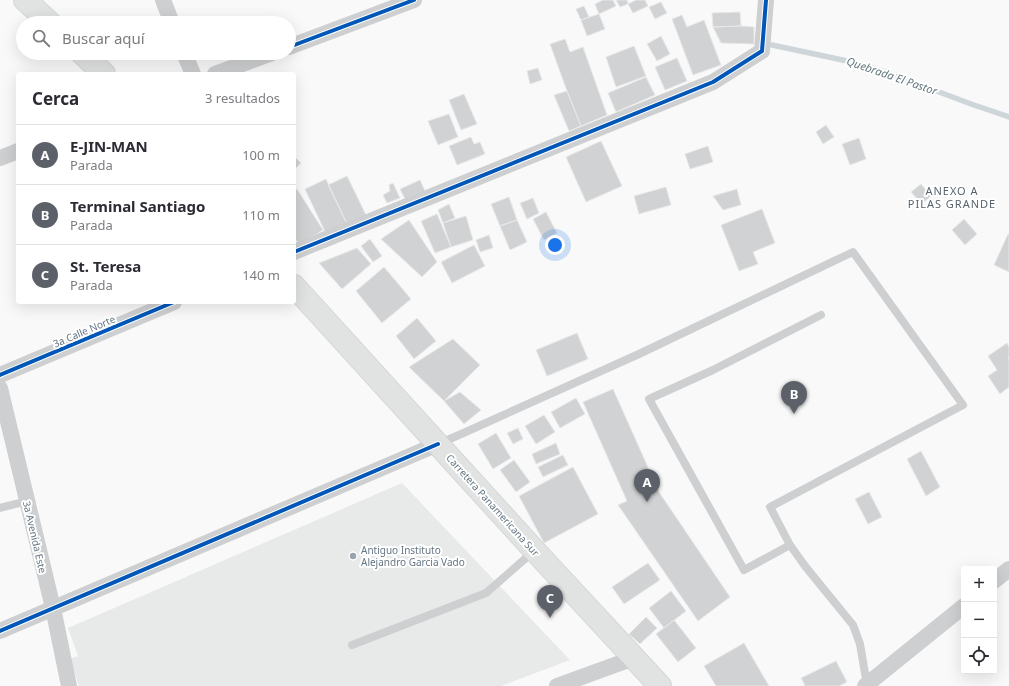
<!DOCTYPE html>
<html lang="es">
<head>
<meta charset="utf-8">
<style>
	body { margin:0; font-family:"Noto Sans",sans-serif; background:#f2f2f3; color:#2b2b33 }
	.controls { position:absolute; right:12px; bottom:12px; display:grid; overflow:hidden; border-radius:4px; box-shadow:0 4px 16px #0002 }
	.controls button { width:36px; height:36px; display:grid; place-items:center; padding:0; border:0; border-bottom:1px solid #e1e1e2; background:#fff; color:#2b2b33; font:20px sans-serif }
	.you { position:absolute; left:555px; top:245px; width:14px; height:14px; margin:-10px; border:3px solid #fff; border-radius:50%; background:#1a73e8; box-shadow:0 0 0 6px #1a73e833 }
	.badge { display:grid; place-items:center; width:26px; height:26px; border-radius:50%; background:#5c6169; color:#fff; font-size:13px; font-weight:700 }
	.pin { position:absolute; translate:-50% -33px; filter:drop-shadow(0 1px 2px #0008) }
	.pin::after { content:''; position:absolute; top:21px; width:14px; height:12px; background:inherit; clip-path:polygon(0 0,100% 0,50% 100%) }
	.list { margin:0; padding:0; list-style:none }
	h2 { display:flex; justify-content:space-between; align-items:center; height:52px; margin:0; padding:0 16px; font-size:17px }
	h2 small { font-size:13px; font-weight:400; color:#7c7c81 }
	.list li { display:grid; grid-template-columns:26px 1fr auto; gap:12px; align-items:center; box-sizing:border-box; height:60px; padding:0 16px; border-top:1px solid #e1e1e2 }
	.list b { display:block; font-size:15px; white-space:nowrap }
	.list p { margin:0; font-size:13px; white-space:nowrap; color:#7c7c81 }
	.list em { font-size:13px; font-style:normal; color:#7c7c81 }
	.icon { flex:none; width:22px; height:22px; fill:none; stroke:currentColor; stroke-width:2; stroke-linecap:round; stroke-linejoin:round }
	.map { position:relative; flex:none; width:1009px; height:686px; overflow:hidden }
	.search { position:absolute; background:#fff; box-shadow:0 4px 16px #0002; left:16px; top:16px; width:280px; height:44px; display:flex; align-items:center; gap:10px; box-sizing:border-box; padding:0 14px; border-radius:22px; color:#7c7c81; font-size:15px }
	.panel { position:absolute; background:#fff; box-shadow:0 4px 16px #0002; left:16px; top:72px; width:280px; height:232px; border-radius:4px }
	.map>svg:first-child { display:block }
	.built { fill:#e8e9e9 }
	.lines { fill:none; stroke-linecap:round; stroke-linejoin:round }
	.stream { stroke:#ced6d9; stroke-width:5.5 }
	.building { fill:#d0d2d3; stroke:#e8e8e8 }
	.trunk-casing { stroke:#d5d6d6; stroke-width:24 }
	.service { stroke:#cecfd0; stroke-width:8 }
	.minor { stroke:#cecfd0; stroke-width:16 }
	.trunk { stroke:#e1e2e2; stroke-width:22 }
	.cycleway-casing { stroke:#fff; stroke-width:6 }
	.cycleway { stroke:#0057b8; stroke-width:4 }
	.poi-dot { fill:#99a4ac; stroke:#fff; stroke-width:1.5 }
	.labels { text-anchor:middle; stroke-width:4; stroke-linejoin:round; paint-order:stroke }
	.street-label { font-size:10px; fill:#657683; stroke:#fff }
	.poi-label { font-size:10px; fill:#657683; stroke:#fff; text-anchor:start }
	.water-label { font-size:11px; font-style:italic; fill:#60757c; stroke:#fff }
	.neighbourhood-label { font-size:11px; letter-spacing:1px; fill:#57646e; stroke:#fff }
</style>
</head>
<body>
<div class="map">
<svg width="1009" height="686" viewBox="0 0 1009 686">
	<rect width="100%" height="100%" fill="#f9f9f9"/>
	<!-- built -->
	<path class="built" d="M402,483L570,660L501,686H79L70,659L78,656L68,628Z"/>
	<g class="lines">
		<!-- stream -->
		<path class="stream" d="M772,45L852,62L888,73L903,80L918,84L971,104L1009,117"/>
	</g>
	<!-- building -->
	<path class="building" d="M603,0H613L616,6L599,14L595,4Z
		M616,0H627L628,4L620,7Z
		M636,0H645L648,6L633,13L628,4Z
		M661,2L667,13L655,19L649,7Z
		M584,6L589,17L581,20L576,9Z
		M740,12L741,26L713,27L712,13Z
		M599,14L605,29L587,36L581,20Z
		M682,15L687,27L704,20L721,65L693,75L672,19Z
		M741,26L754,27V44L721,43L713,27Z
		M661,36L670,54L657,61L647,44Z
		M565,39L570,52L583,47L607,115L581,126L567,91L550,44Z
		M634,46L646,76L616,87L606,57Z
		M677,58L687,81L665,90L655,67Z
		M538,68L542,80L530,84L527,71Z
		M646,77L655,95L616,112L608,93Z
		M567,91L581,126L569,131L554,95Z
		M464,94L477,124L461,130L449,100Z
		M449,114L458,137L438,145L428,121Z
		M826,125L834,137L823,144L816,132Z
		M471,137L474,144L480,142L485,154L457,165L449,146Z
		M859,138L866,159L850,165L842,144Z
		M601,141L622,186L586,202L566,157Z
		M708,146L713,162L690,169L685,154Z
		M294,156L301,163L294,170Z
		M347,176L367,217L348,226L328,185Z
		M326,179L348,226L327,236L305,189Z
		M420,180L425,191L405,199L400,189Z
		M393,183L400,198L387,203L383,195L390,191L389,185Z
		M921,184L931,196L922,204L911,192Z
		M666,187L671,205L639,214L634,196Z
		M297,189L323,230L302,243L294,240V191Z
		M737,189L741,205L723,210L713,196Z
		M509,197L517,220L500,226L491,204Z
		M533,198L539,213L527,219L520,203Z
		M449,204L455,218L443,223L438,210Z
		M762,209L775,243L753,252L758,264L739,271L721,225Z
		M546,212L557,233L544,240L533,219Z
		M437,214L451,247L435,253L421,221Z
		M466,216L473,240L451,247L443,223Z
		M964,219L977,234L965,245L952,230Z
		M409,220L437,262L422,277L381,239Z
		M517,220L527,242L510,250L500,226Z
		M1008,234H1009V272L994,265Z
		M489,235L493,248L480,252L476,240Z
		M370,239L382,256L373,262L361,246Z
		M474,245L485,266L452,283L441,262Z
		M357,248L371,264L342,289L319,263Z
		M384,267L411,299L382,323L356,291Z
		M417,318L436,341L414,359L396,336Z
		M577,333L588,359L547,376L536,350Z
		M453,339L480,365L444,401L409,367Z
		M1007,343L1009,347V356L1008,358L1009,359V387L1000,394L988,376L997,370L988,356Z
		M613,389L659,492L730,597L698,621L618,505L627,501L583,402Z
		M460,392L481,410L464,424L444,401Z
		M576,398L585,414L560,428L551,412Z
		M544,415L555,432L536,444L525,426Z
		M518,428L523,439L513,444L507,433Z
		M496,433L511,458L493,469L478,444Z
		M556,443L560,454L536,464L532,454Z
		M921,451L940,487L926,496L907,459Z
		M563,455L568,465L543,477L538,467Z
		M514,460L530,482L516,492L500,470Z
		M573,467L598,514L544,543L519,496Z
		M869,492L882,517L868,524L855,499Z
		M648,563L660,580L624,604L612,587Z
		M671,591L686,611L664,628L649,608Z
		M646,617L657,628L640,644L629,634Z
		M674,620L696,648L678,662L656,634Z
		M744,643L769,686H716L704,666Z
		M836,661L847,682L839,686H803L805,685L801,678Z"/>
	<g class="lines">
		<!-- trunk casing -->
		<g class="trunk-casing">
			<path id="trunk" d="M25,0L50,23
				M82,53L104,74
				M294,286L535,551L660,686"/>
		</g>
		<!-- service -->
		<path class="service" d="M438,444L459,435L639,354L853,252L963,405L770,507L790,545L805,566L853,625L860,644L867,685
			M0,508L27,501
			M790,545L744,570L649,399L713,370L821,315
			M352,645L486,593L534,551"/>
		<!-- minor -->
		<path class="minor" d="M163,0L172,23
			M289,47L414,0
			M184,53L193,74
			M215,74L272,53
			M0,158L18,151
			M294,252L713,82L762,51L766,0
			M0,375L174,302
			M0,388L53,608L69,686
			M994,581L1009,569
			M0,631L438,444
			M557,686L634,658
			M865,686L964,606"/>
		<!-- trunk -->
		<use href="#trunk" class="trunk"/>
		<!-- cycleway casing -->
		<g class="cycleway-casing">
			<path id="cycleway" d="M289,47L414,0
				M294,252L713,82L762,51L766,0
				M0,375L174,302
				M0,631L438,444"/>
		</g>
		<!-- cycleway -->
		<use href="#cycleway" class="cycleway"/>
	</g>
	<!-- markers -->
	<circle class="poi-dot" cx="353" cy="556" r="4"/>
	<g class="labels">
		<!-- street labels -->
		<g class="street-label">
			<text transform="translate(84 331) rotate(-23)" y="4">3a Calle Norte</text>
			<text transform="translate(493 505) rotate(48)" y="4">Carretera Panamericana Sur</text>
			<text transform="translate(35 537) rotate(77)" y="4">3a Avenida Este</text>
		</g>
		<!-- poi labels -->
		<g class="poi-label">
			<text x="361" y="554">Antiguo Instituto<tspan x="361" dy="12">Alejandro Garcia Vado</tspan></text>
		</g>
		<!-- water labels -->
		<g class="water-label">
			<text transform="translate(892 76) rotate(19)" y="4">Quebrada El Pastor</text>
		</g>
		<!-- neighbourhood labels -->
		<g class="neighbourhood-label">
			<text x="952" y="195">ANEXO A<tspan x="952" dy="13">PILAS GRANDE</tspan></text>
		</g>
	</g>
</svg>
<div class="controls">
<button>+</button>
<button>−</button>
<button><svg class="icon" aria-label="locate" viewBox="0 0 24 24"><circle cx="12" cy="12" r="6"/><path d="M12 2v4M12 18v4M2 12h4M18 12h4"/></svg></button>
</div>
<div class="you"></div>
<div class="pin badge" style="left:647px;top:502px">A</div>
<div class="pin badge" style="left:794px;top:414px">B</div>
<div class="pin badge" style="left:550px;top:618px">C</div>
<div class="search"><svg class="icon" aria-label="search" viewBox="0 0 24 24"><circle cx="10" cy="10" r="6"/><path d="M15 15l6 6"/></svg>Buscar aquí</div>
<section class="panel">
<h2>Cerca<small>3 resultados</small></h2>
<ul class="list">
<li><span class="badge">A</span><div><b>E-JIN-MAN</b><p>Parada</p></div><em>100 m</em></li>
<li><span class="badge">B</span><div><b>Terminal Santiago</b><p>Parada</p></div><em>110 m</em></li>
<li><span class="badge">C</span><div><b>St. Teresa</b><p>Parada</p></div><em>140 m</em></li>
</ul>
</section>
</div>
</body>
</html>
